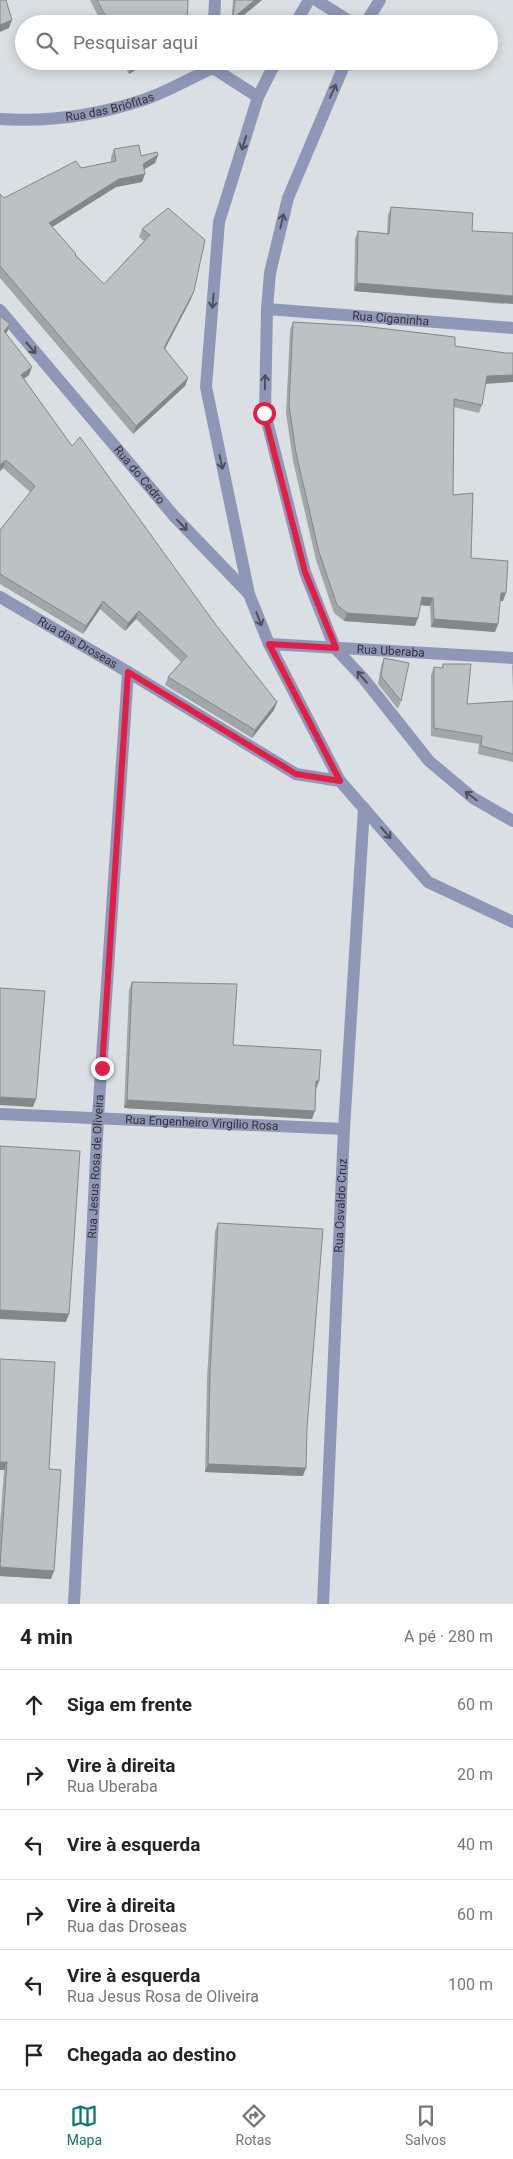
<!DOCTYPE html>
<html lang="pt">
<head>
<meta charset="utf-8">
<style>
	body { margin:0; font-family:Roboto,sans-serif; background:#f6f6f6; color:#222 }
	.stop { position:absolute; width:15px; height:15px; margin:-11px; border:4px solid #e11d48; border-radius:50%; background:#fff }
	.stop.end { background:#e11d48; border-color:#fff; box-shadow:0 1px 5px #0008 }
	.list { margin:0; padding:0; list-style:none }
	h2 { display:flex; justify-content:space-between; align-items:center; height:65px; margin:0; padding:0 20px; font-size:21px }
	h2 small { font-size:16px; font-weight:400; color:#767676 }
	.list li { display:grid; grid-template-columns:32px 1fr auto; gap:15px; align-items:center; box-sizing:border-box; height:70px; padding:0 20px; border-top:1px solid #e0e0e0 }
	.list b { display:block; font-size:19px; white-space:nowrap }
	.list p { margin:0; font-size:16px; white-space:nowrap; color:#767676 }
	.list em { font-size:16px; font-style:normal; color:#767676 }
	.icon { flex:none; width:28px; height:28px; fill:none; stroke:currentColor; stroke-width:2; stroke-linecap:round; stroke-linejoin:round }
	.map { position:relative; flex:none; width:513px; height:1604px; overflow:hidden }
	.search { position:absolute; background:#fff; box-shadow:0 2px 12px #0003; left:15px; right:15px; top:15px; height:55px; display:flex; align-items:center; gap:12px; box-sizing:border-box; padding:0 18px; border-radius:28px; color:#767676; font-size:19px }
	.sheet { height:485px; background:#fff }
	nav { display:flex; justify-content:space-around; align-items:center; box-sizing:border-box; height:70px; border-top:1px solid #e0e0e0; background:#fff; font-size:14px; color:#767676 }
	nav a { display:grid; justify-items:center; gap:2px }
	nav .on { color:#0f766e }
	.map>svg:first-child { display:block }
	.lines { fill:none; stroke-linecap:round; stroke-linejoin:round }
	.minor { stroke:#8f97b7; stroke-width:12 }
	.wall { fill:#a1a7a9 }
	.shaded-wall { fill:#838889 }
	.building { fill:#bbc2c4; stroke:#838889 }
	.oneway { stroke:#4d515c }
	.route { stroke:#e11d48; stroke-width:6 }
	.labels { text-anchor:middle; stroke-width:5; stroke-linejoin:round; paint-order:stroke }
	.street-label { font-size:12px; fill:#313335; stroke:#fff }
</style>
</head>
<body>
<div class="map">
<svg width="513" height="1604" viewBox="0 0 513 1604">
	<rect width="100%" height="100%" fill="#dadfe3"/>
	<g class="lines">
		<!-- minor -->
		<g class="minor">
			<path d="M316,0L354,24"/>
			<path d="M214,24L215,0"/>
			<path d="M295,24L309,0"/>
			<path d="M365,24L380,0"/>
			<path d="M213,61V68L258,97"/>
			<path d="M346,61L288,198L270,273L267,309L265,413L305,572L335,648L364,679L429,761L473,798L513,821"/>
			<path id="s1" d="M0,119C47,122 98,115 143,100C167,92 190,78 213,68"/>
			<path id="s2" d="M267,309L513,328"/>
			<path id="s3" d="M0,310L174,516L249,594L269,644L340,781L428,882L513,922"/>
			<path d="M249,594L206,387L219,222L258,97L276,61"/>
			<path id="s4" d="M0,597L128,672L296,774L340,781"/>
			<path id="s5" d="M269,644L513,658"/>
			<path id="s6" d="M0,1114L344,1129"/>
			<path id="s7" d="M74,1604L98,1117L128,672"/>
			<path id="s8" d="M323,1604L344,1129L364,808"/>
		</g>
	</g>
	<!-- wall -->
	<path class="wall" d="M90,0H188L187,24H102Z
		M233,0H262L233,24H231Z
		M122,61H149L129,74Z
		M114,149L141,156L158,155L155,163L144,169L142,182L116,187L52,227L76,255L104,284L144,241L139,237L142,229L168,208L191,299L165,349L188,378L185,386L133,434L0,278V194L4,198L81,168L111,162V157Z
		M391,207L472,231L504,304L354,291L355,239L358,231L387,233L388,215Z
		M0,316L10,324L7,332L6,334L29,375L24,379L72,446L277,702L274,710L252,738L165,685L168,677L181,662L136,619L125,631L100,609L83,634L0,584V530L30,492L3,468L0,471Z
		M293,322L455,346L485,384L482,405L479,413L454,407L453,495L471,558L503,601H500L498,624L495,632L431,627L430,606L420,605L415,626L344,621L334,613L316,560L293,461L286,413L290,330Z
		M384,658L401,701L398,709L378,684L381,666Z
		M513,663V691L512,666Z
		M443,664L467,704L513,701V762L478,754L479,744L431,736V675L434,667L442,668Z
		M132,982L233,1045L316,1089L312,1119L124,1108L129,990Z
		M218,1223L303,1476L205,1472L207,1380L215,1231Z
		M0,1359L49,1469L51,1579L0,1576V1524L4,1470Z"/>
	<!-- shaded-wall -->
	<path class="shaded-wall" d="M255,0H262L233,24H231L233,18Z
		M12,20L9,28L0,32V25Z
		M139,61H149L129,74L132,66Z
		M158,155L155,163L140,172L143,164Z
		M145,174L142,182L116,187L46,231L49,223L119,179Z
		M357,283L513,296V304L354,291Z
		M194,291L191,299L161,356L164,348Z
		M10,324L7,332L1,339L4,331Z
		M32,367L29,375L18,383L21,375Z
		M513,375V382L484,384L487,376Z
		M188,378L185,386L133,434L136,426Z
		M6,460L3,468L0,471V465Z
		M501,593H506L503,601H498Z
		M422,597L433,598L430,606L419,605Z
		M103,601L100,609L83,634L86,626Z
		M139,611L136,619L125,631L128,623Z
		M347,613L418,618L415,626L344,621Z
		M434,619L498,624L495,632L431,627Z
		M277,702L274,710L252,738L255,730Z
		M316,1081H319L316,1089H313Z
		M0,1097L36,1099L33,1107L0,1105Z
		M127,1100L315,1111L312,1119L124,1108Z
		M0,1310L69,1314L66,1322L0,1319Z
		M0,1462H7L4,1470H0Z
		M208,1464L306,1468L303,1476L205,1472Z
		M0,1567L54,1571L51,1579L0,1576Z"/>
	<!-- building -->
	<path class="building" d="M0,0H6L12,20L0,25Z
		M97,0H188L187,24H110Z
		M235,0H255L233,18Z
		M129,61H139L132,66Z
		M139,145L141,156L157,152L158,155L143,164L145,174L119,179L49,223L76,254L75,255L104,284L150,235L142,229L168,208L205,240L194,291L164,348L188,378L136,426L0,266V194L4,198L76,161L81,168L116,161L114,149Z
		M391,207L473,213L472,231L513,233V296L357,283L358,231L389,234Z
		M0,316L10,324L4,331L32,367L21,375L72,446L80,437L216,625L277,702L255,730L168,677L187,656L139,611L128,623L103,601L86,626L0,574V530L35,486L6,460L0,465Z
		M293,322L362,326L455,337V346L506,353H513V375L487,376L482,405L454,399L453,495L473,493L471,558L508,561L506,593H501L498,624L434,619L433,598L422,597L418,618L347,613L337,605L319,552L296,453L289,405Z
		M384,658L409,663L401,701L381,676Z
		M443,664H471L467,704L513,701V754L481,746L482,736L434,728V667L443,668Z
		M132,982L237,984L233,1045L321,1050L319,1081H316L315,1111L127,1100Z
		M0,988L45,991L36,1099L0,1097Z
		M0,1146L80,1151L69,1314L0,1310Z
		M218,1223L323,1229L307,1428L306,1468L208,1464L210,1372Z
		M0,1359L55,1362L49,1469L61,1470L54,1571L0,1567L7,1462H0Z"/>
	<!-- one-way arrows -->
	<defs><path id="oneway-shaft" d="M-6 0H5M1.5-3L5.5 0L1.5 3" fill="none" stroke-width="1.6" stroke-linecap="round" stroke-linejoin="round" transform="scale(1.25)"/></defs>
	<g class="oneway">
		<use href="#oneway-shaft" transform="translate(333 91) rotate(-66)"/>
		<use href="#oneway-shaft" transform="translate(244 143) rotate(107)"/>
		<use href="#oneway-shaft" transform="translate(282 221) rotate(-77)"/>
		<use href="#oneway-shaft" transform="translate(213 301) rotate(95)"/>
		<use href="#oneway-shaft" transform="translate(31 348) rotate(50)"/>
		<use href="#oneway-shaft" transform="translate(265 382) rotate(-89)"/>
		<use href="#oneway-shaft" transform="translate(221 462) rotate(78)"/>
		<use href="#oneway-shaft" transform="translate(182 525) rotate(46)"/>
		<use href="#oneway-shaft" transform="translate(259 619) rotate(69)"/>
		<use href="#oneway-shaft" transform="translate(362 677) rotate(-131)"/>
		<use href="#oneway-shaft" transform="translate(471 796) rotate(-143)"/>
		<use href="#oneway-shaft" transform="translate(386 833) rotate(49)"/>
	</g>
	<g class="lines">
		<!-- route -->
		<path class="route" d="M102,1068L128,672L296,774L340,781L269,644L336,648L305,572L264,413"/>
	</g>
	<g class="labels">
		<!-- street labels -->
		<g class="street-label">
			<text dy="4" stroke="none"><textPath href="#s1" startOffset="111">Rua das Briófitas</textPath></text>
			<text dy="4" stroke="none"><textPath href="#s2" startOffset="124">Rua Ciganinha</textPath></text>
			<text dy="4" stroke="none"><textPath href="#s3" startOffset="216">Rua do Cedro</textPath></text>
			<text dy="4" stroke="none"><textPath href="#s4" startOffset="90">Rua das Droseas</textPath></text>
			<text dy="4" stroke="none"><textPath href="#s5" startOffset="122">Rua Uberaba</textPath></text>
			<text dy="4" stroke="none"><textPath href="#s6" startOffset="202">Rua Engenheiro Virgílio Rosa</textPath></text>
			<text dy="4" stroke="none"><textPath href="#s7" startOffset="438">Rua Jesus Rosa de Oliveira</textPath></text>
			<text dy="4" stroke="none"><textPath href="#s8" startOffset="399">Rua Osvaldo Cruz</textPath></text>
		</g>
	</g>
</svg>
<div class="stop" style="left:264px;top:413px"></div>
<div class="stop end" style="left:102px;top:1068px"></div>
<div class="search"><svg class="icon" aria-label="search" viewBox="0 0 24 24"><circle cx="10" cy="10" r="6"/><path d="M15 15l6 6"/></svg>Pesquisar aqui</div>
</div>
<section class="sheet">
<h2>4 min<small>A pé · 280 m</small></h2>
<ul class="list">
<li><svg class="icon" aria-label="ahead" viewBox="0 0 24 24"><path d="M12 20V5M6 11l6-6 6 6"/></svg><div><b>Siga em frente</b></div><em>60 m</em></li>
<li><svg class="icon" aria-label="right" viewBox="0 0 24 24"><path d="M7 20v-9h11M14 6l5 5-5 5"/></svg><div><b>Vire à direita</b><p>Rua Uberaba</p></div><em>20 m</em></li>
<li><svg class="icon" aria-label="left" viewBox="0 0 24 24"><path d="M17 20v-9H6M10 6l-5 5 5 5"/></svg><div><b>Vire à esquerda</b></div><em>40 m</em></li>
<li><svg class="icon" aria-label="right" viewBox="0 0 24 24"><path d="M7 20v-9h11M14 6l5 5-5 5"/></svg><div><b>Vire à direita</b><p>Rua das Droseas</p></div><em>60 m</em></li>
<li><svg class="icon" aria-label="left" viewBox="0 0 24 24"><path d="M17 20v-9H6M10 6l-5 5 5 5"/></svg><div><b>Vire à esquerda</b><p>Rua Jesus Rosa de Oliveira</p></div><em>100 m</em></li>
<li><svg class="icon" aria-label="arrive" viewBox="0 0 24 24"><path d="M6 21V4h12l-3 4 3 4H6"/></svg><div><b>Chegada ao destino</b></div></li>
</ul>
</section>
<nav>
<a class="on"><svg class="icon" aria-label="map" viewBox="0 0 24 24"><path d="M3 6l6-2 6 2 6-2v14l-6 2-6-2-6 2zM9 4v14M15 6v14"/></svg>Mapa</a>
<a><svg class="icon" aria-label="directions" viewBox="0 0 24 24"><path d="M12 3l9 9-9 9-9-9zM9 14v-3h6M13 9l2 2-2 2"/></svg>Rotas</a>
<a><svg class="icon" aria-label="saved" viewBox="0 0 24 24"><path d="M7 4h10v16l-5-4-5 4z"/></svg>Salvos</a>
</nav>
</body>
</html>
